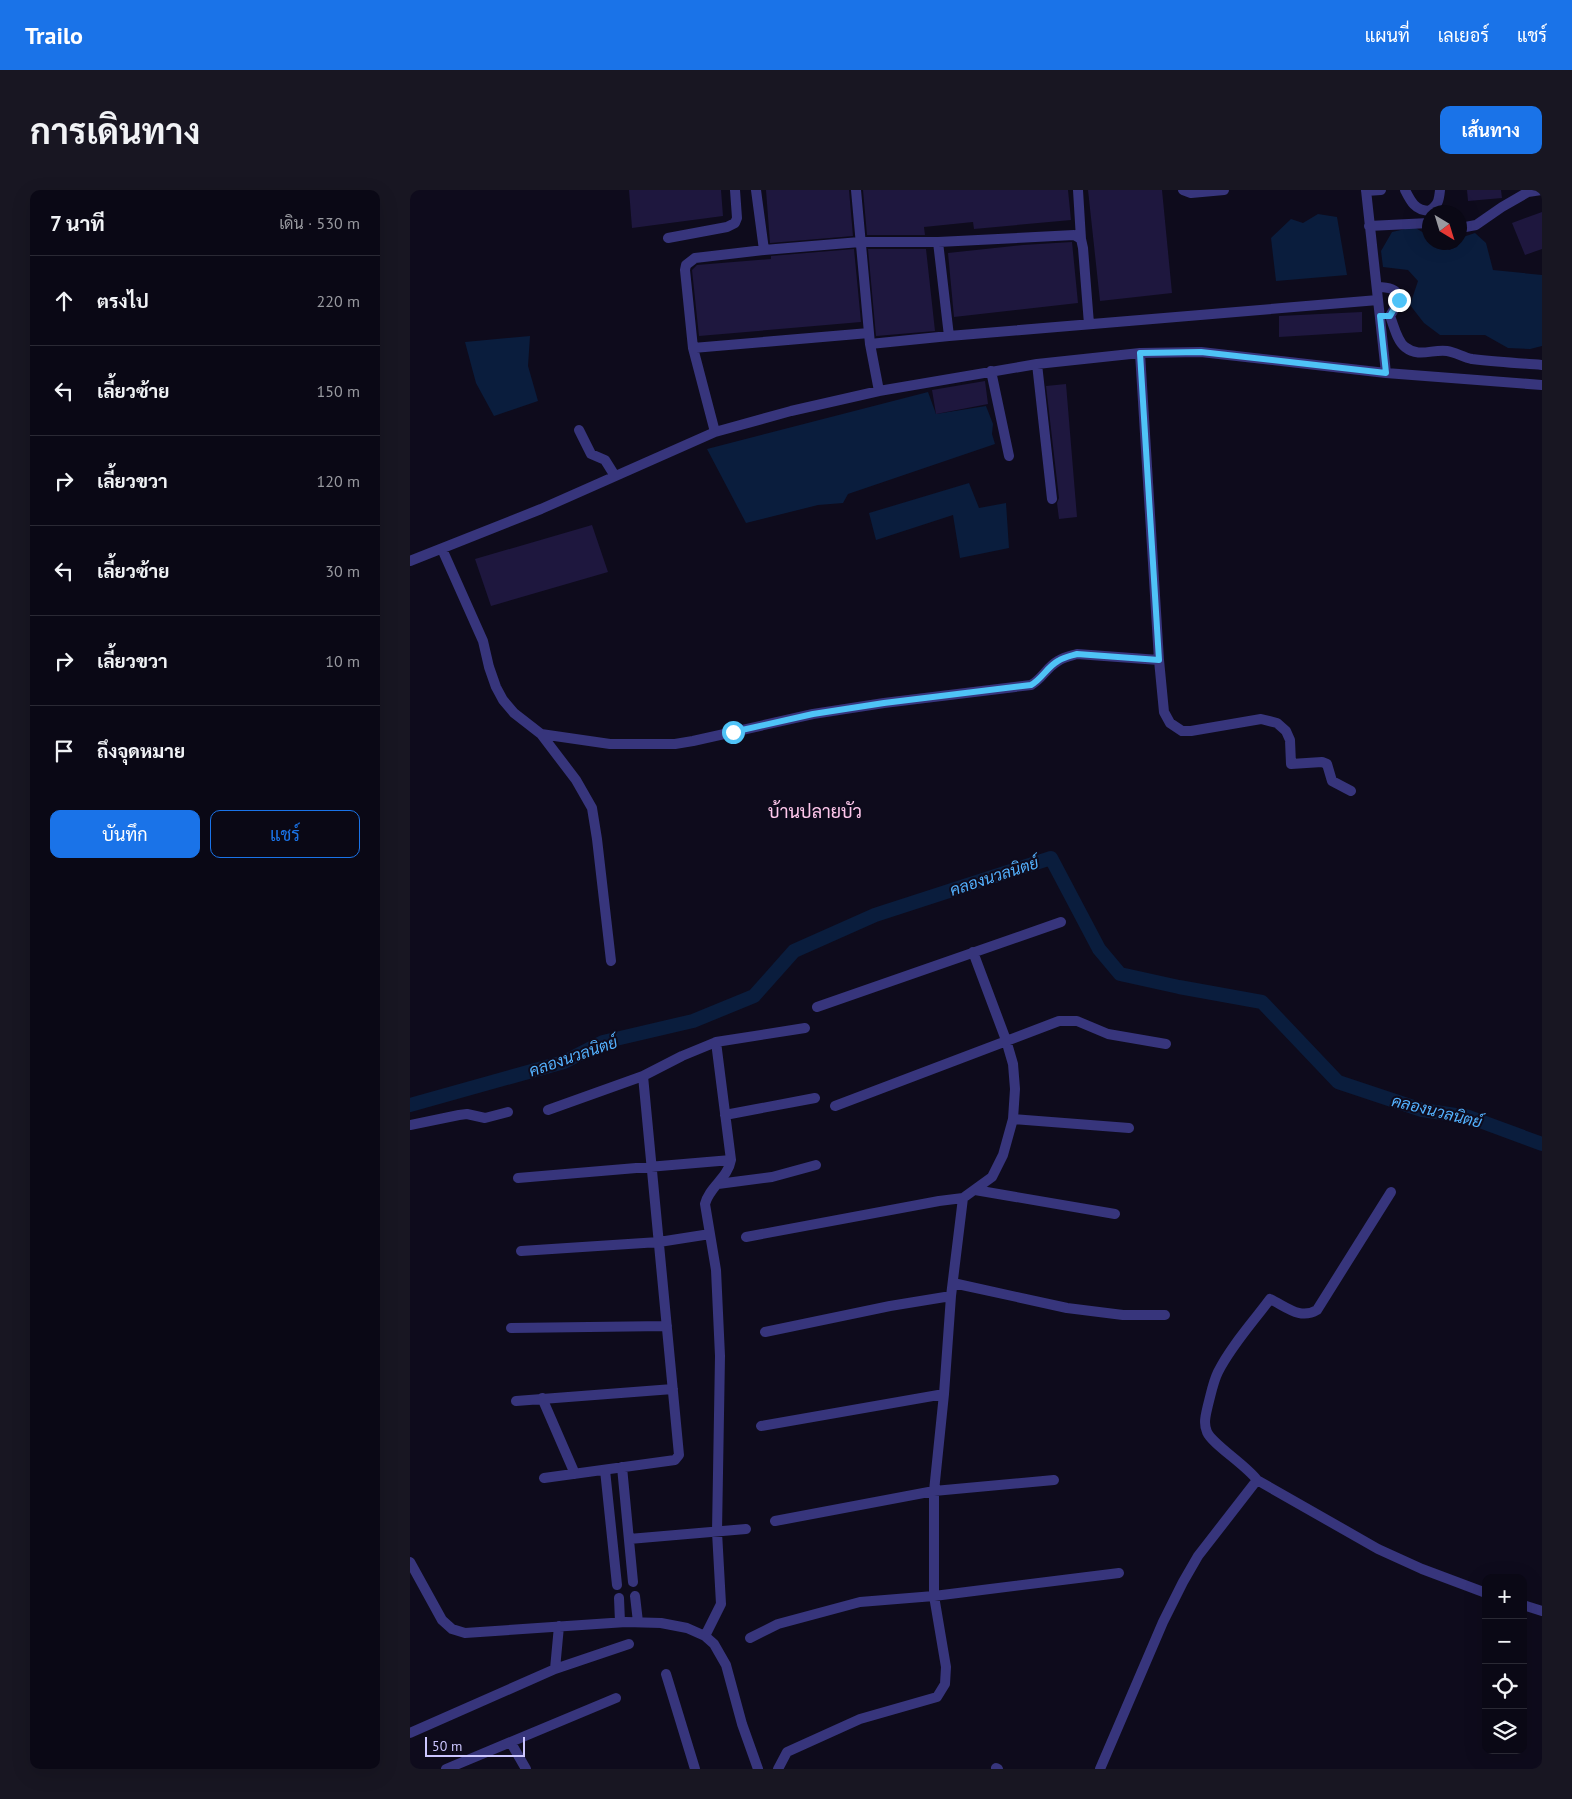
<!DOCTYPE html>
<html lang="th">
<head>
<meta charset="utf-8">
<style>
	body { margin:0; font-family:"PT Sans",Sarabun,sans-serif; background:#181622; color:#f1f3f6 }
	.controls { position:absolute; right:15px; bottom:15px; display:grid; overflow:hidden; border-radius:10px; box-shadow:0 5px 20px #0002 }
	.controls button { width:45px; height:45px; display:grid; place-items:center; padding:0; border:0; border-bottom:1px solid #2a2934; background:#0a0815; color:#f1f3f6; font:25px sans-serif }
	.compass { position:absolute; left:1012px; top:15px; width:45px; height:45px; border-radius:50%; background:#0a0815; box-shadow:0 5px 20px #0002; rotate:142deg }
	.scale { position:absolute; left:15px; bottom:12px; width:100px; box-sizing:border-box; padding-left:5px; border:2px solid #ccc6ff; border-top:0; font-size:14px; line-height:18px; white-space:nowrap; color:#ccc6ff; -webkit-text-stroke:4px #0e0b1c; paint-order:stroke }
	.stop { position:absolute; width:15px; height:15px; margin:-11px; border:4px solid #4fc3f7; border-radius:50%; background:#fff }
	.stop.end { background:#4fc3f7; border-color:#fff; box-shadow:0 1px 5px #0008 }
	.list { margin:0; padding:0; list-style:none }
	h2 { display:flex; justify-content:space-between; align-items:center; height:65px; margin:0; padding:0 20px; font-size:21px }
	h2 small { font-size:16px; font-weight:400; color:#999aa0 }
	.list li { display:grid; grid-template-columns:32px 1fr auto; gap:15px; align-items:center; box-sizing:border-box; height:90px; padding:0 20px; border-top:1px solid #2a2934 }
	.list b { display:block; font-size:19px; white-space:nowrap }
	.list em { font-size:16px; font-style:normal; color:#999aa0 }
	.actions { display:flex; gap:10px; padding:15px 20px }
	.actions a { flex:1; padding:11px 0; border:1px solid #1a73e8; border-radius:10px; text-align:center; font-size:18px; color:#1a73e8 }
	.actions .main { background:#1a73e8; color:#fff }
	.icon { flex:none; width:28px; height:28px; fill:none; stroke:currentColor; stroke-width:2; stroke-linecap:round; stroke-linejoin:round }
	.map { position:relative; flex:none; width:1132px; height:1579px; overflow:hidden; border-radius:10px }
	header { display:flex; align-items:center; gap:30px; box-sizing:border-box; height:70px; padding:0 25px; background:#1a73e8; color:#fff }
	header strong { font-size:24px }
	nav { display:flex; gap:28px; margin-inline-start:auto; font-size:18px }
	.intro { display:flex; align-items:center; justify-content:space-between; box-sizing:border-box; height:120px; padding:0 30px }
	h1 { margin:0; font-size:35px }
	.button { padding:12px 22px; border-radius:10px; background:#1a73e8; color:#fff; font-size:18px; font-weight:700 }
	main { display:flex; gap:30px; padding:0 30px }
	aside { flex:1; background:#0a0815; border-radius:10px; box-shadow:0 5px 20px #0002 }
	.map>svg:first-child { display:block }
	.water { fill:#0a1d3d }
	.lines { fill:none; stroke-linecap:round; stroke-linejoin:round }
	.canal { stroke:#0a1d3d; stroke-width:14 }
	.building { fill:#1e173e }
	.street { stroke:#37357c; stroke-width:10 }
	.route { stroke:#4fc3f7; stroke-width:6 }
	.labels { text-anchor:middle; stroke-width:4; stroke-linejoin:round; paint-order:stroke }
	.water-label { font-size:16px; font-style:italic; fill:#54b2ff; stroke:#0e0b1c }
	.quarter-label { font-size:18px; fill:#ffc8ec; stroke:#0e0b1c }
</style>
</head>
<body>
<header>
<strong>Trailo</strong>
<nav><a>แผนที่</a><a>เลเยอร์</a><a>แชร์</a></nav>
</header>
<div class="intro"><h1>การเดินทาง</h1><a class="button">เส้นทาง</a></div>
<main>
<aside>
<h2>7 นาที<small>เดิน · 530 m</small></h2>
<ul class="list">
<li><svg class="icon" aria-label="ahead" viewBox="0 0 24 24"><path d="M12 20V5M6 11l6-6 6 6"/></svg><div><b>ตรงไป</b></div><em>220 m</em></li>
<li><svg class="icon" aria-label="left" viewBox="0 0 24 24"><path d="M17 20v-9H6M10 6l-5 5 5 5"/></svg><div><b>เลี้ยวซ้าย</b></div><em>150 m</em></li>
<li><svg class="icon" aria-label="right" viewBox="0 0 24 24"><path d="M7 20v-9h11M14 6l5 5-5 5"/></svg><div><b>เลี้ยวขวา</b></div><em>120 m</em></li>
<li><svg class="icon" aria-label="left" viewBox="0 0 24 24"><path d="M17 20v-9H6M10 6l-5 5 5 5"/></svg><div><b>เลี้ยวซ้าย</b></div><em>30 m</em></li>
<li><svg class="icon" aria-label="right" viewBox="0 0 24 24"><path d="M7 20v-9h11M14 6l5 5-5 5"/></svg><div><b>เลี้ยวขวา</b></div><em>10 m</em></li>
<li><svg class="icon" aria-label="arrive" viewBox="0 0 24 24"><path d="M6 21V4h12l-3 4 3 4H6"/></svg><div><b>ถึงจุดหมาย</b></div></li>
</ul>
<div class="actions"><a class="main">บันทึก</a><a>แชร์</a></div>
</aside>
<div class="map">
<svg width="1132" height="1579" viewBox="0 0 1132 1579">
	<rect width="100%" height="100%" fill="#0e0b1c"/>
	<!-- water -->
	<path class="water" d="M908,24L927,27L937,85L866,91L861,48L881,29L893,33Z
		M1004,37L1019,46V52L1032,53L1039,60L1047,57L1053,47L1065,43L1076,53L1083,80L1132,85V156L1120,159L1098,158L1075,145H1030L1014,133L1000,115L1008,91L998,80L973,77L971,61L982,42Z
		M120,146L118,176L128,211L84,226L66,193L55,152Z
		M518,202L526,224L576,216L583,234L582,244L585,254L438,304L433,313L408,315L336,333L297,259Z
		M559,293L569,318L596,313L599,358L550,368L543,325L466,350L459,323Z"/>
	<g class="lines">
		<!-- canal -->
		<path class="canal" d="M0,915L154,872L193,852L283,831L344,806L384,761L465,725L641,668L689,759L710,784L769,797L852,812L928,892L1012,920L1059,927L1132,954"/>
	</g>
	<!-- building -->
	<path class="building" d="M219,0H311L313,26L222,38Z
		M356,0H439L443,46L360,53Z
		M453,0H658L661,30L564,39L563,32L514,37L515,45H457Z
		M678,0H752L762,103L690,111Z
		M1057,0H1091L1092,8L1058,11Z
		M1132,22V59L1115,65L1102,33Z
		M662,52L668,113L544,127L538,63L613,55Z
		M444,59L451,132L289,146L282,80L287,75L361,69V66Z
		M458,59H516L525,141L466,146Z
		M952,122V142L869,147V126Z
		M575,191L578,214L526,224L522,200Z
		M656,194L667,327L649,329L647,313L649,308L636,196Z
		M182,335L198,382L81,416L65,369Z"/>
	<g class="lines">
		<!-- street -->
		<path class="street" d="M346,0L354,60
			M446,0L460,154L469,201
			M668,0L671,49
			M773,0L781,3L814,0
			M956,0L976,183
			M995,0C1001,12 1005,20 1019,21C1028,15 1029,11 1030,0
			M956,1L971,0
			M959,36L1019,33
			M1050,38L1066,35L1092,17L1118,2L1132,0
			M258,48L317,37L325,33L327,28L325,0
			M528,52L539,146
			M967,97C992,97 992,107 980,126C984,136 987,151 995,157C1009,168 1022,159 1037,161C1045,162 1053,167 1062,169C1085,172 1109,173 1132,175
			M460,154L539,146L968,110
			M283,158L459,143
			M730,163L749,470L754,522L760,533L772,541H781L851,529L867,533L876,541L880,550L881,574L912,572L917,574L922,591L941,601
			M627,174L642,309
			M581,181L599,266
			M169,240L181,264L195,270L205,286
			M305,242L283,158L275,80L276,75L285,68L354,60L450,52H528L664,45L671,49L673,58L679,134
			M32,359L73,451L79,477L86,497L93,510L104,523L131,544L200,554H265L283,551L403,524L474,513L621,495C632,489 637,477 648,471C654,467 660,466 667,464L749,470
			M0,371L131,319L305,242L381,221L469,201L627,174L730,163L791,162L976,183L1132,195
			M131,544L166,590L182,618L187,649L201,771
			M407,817L651,732
			M425,916L649,831H667L698,844L756,854
			M138,920L233,886L272,866L306,852L395,838
			M315,925L405,908
			M603,929L719,938
			M0,935L49,925L57,924L75,928L98,922
			M108,988L321,970
			M308,994L362,987L406,975
			M565,1000L705,1024
			M336,1047L529,1011L553,1008
			M111,1061L249,1052L300,1044
			M543,1093L657,1118L713,1125H755
			M101,1138L257,1136
			M355,1142L480,1116L541,1106
			M132,1208L165,1284
			M106,1211L263,1199
			M351,1236L534,1204
			M212,1277L223,1392
			M195,1280L207,1395
			M134,1288L265,1270L269,1265L233,886
			M847,1290C836,1275 802,1254 797,1242C793,1233 796,1224 798,1215C801,1204 803,1192 808,1182C821,1156 843,1132 860,1109C877,1117 890,1130 907,1120L981,1002
			M365,1331L524,1301L644,1290
			M219,1349L336,1339
			M0,1372L32,1430L42,1439L55,1443L216,1432L251,1433L277,1438L295,1446L304,1454L316,1475L332,1534L348,1579
			M225,1406L228,1432
			M209,1408L210,1432
			M1113,1415L1132,1421
			M295,1446L311,1414L307,1342L310,1166L306,1080L295,1014C299,997 318,988 321,970L306,852
			M340,1448L368,1434L450,1412L524,1406L709,1383
			M145,1479L219,1454
			M256,1484L285,1579
			M0,1543L145,1479L149,1436
			M101,1553L116,1579
			M586,1578L588,1579
			M36,1579L206,1508
			M368,1579L377,1562L450,1529L527,1507L535,1494L536,1477L524,1406V1301L534,1204L541,1106L553,1008L582,987L593,965L603,929L605,899L603,874L596,850L563,762
			M690,1579L753,1432L773,1392L788,1366L847,1290L968,1359L1012,1379L1076,1403"/>
	</g>
	<g class="lines">
		<!-- route -->
		<path class="route" d="M323,542L403,524L474,513L621,495C632,489 637,477 648,471C654,467 660,466 667,464L749,470L730,163L791,162L976,183L970,126H980L989,110"/>
	</g>
	<g class="labels">
		<!-- water labels -->
		<g class="water-label">
			<text transform="translate(584 686) rotate(-18)" y="6">คลองนวลนิตย์</text>
			<text transform="translate(163 866) rotate(-19)" y="6">คลองนวลนิตย์</text>
			<text transform="translate(1027 921) rotate(14)" y="6">คลองนวลนิตย์</text>
		</g>
		<!-- quarter labels -->
		<g class="quarter-label">
			<text x="405" y="628">บ้านปลายบัว</text>
		</g>
	</g>
</svg>
<div class="controls">
<button>+</button>
<button>−</button>
<button><svg class="icon" aria-label="locate" viewBox="0 0 24 24"><circle cx="12" cy="12" r="6"/><path d="M12 2v4M12 18v4M2 12h4M18 12h4"/></svg></button>
<button><svg class="icon" aria-label="layers" viewBox="0 0 24 24"><path d="M12 4l9 5-9 5-9-5zM3 14l9 5 9-5"/></svg></button>
</div>
<svg class="compass" viewBox="-18 -18 36 36"><path d="M0-13l5 13h-10z" fill="#e53935"/><path d="M0 13l5-13h-10z" fill="#999aa0"/></svg>
<div class="scale">50 m</div>
<div class="stop" style="left:323px;top:542px"></div>
<div class="stop end" style="left:989px;top:110px"></div>
</div>
</main>
</body>
</html>
